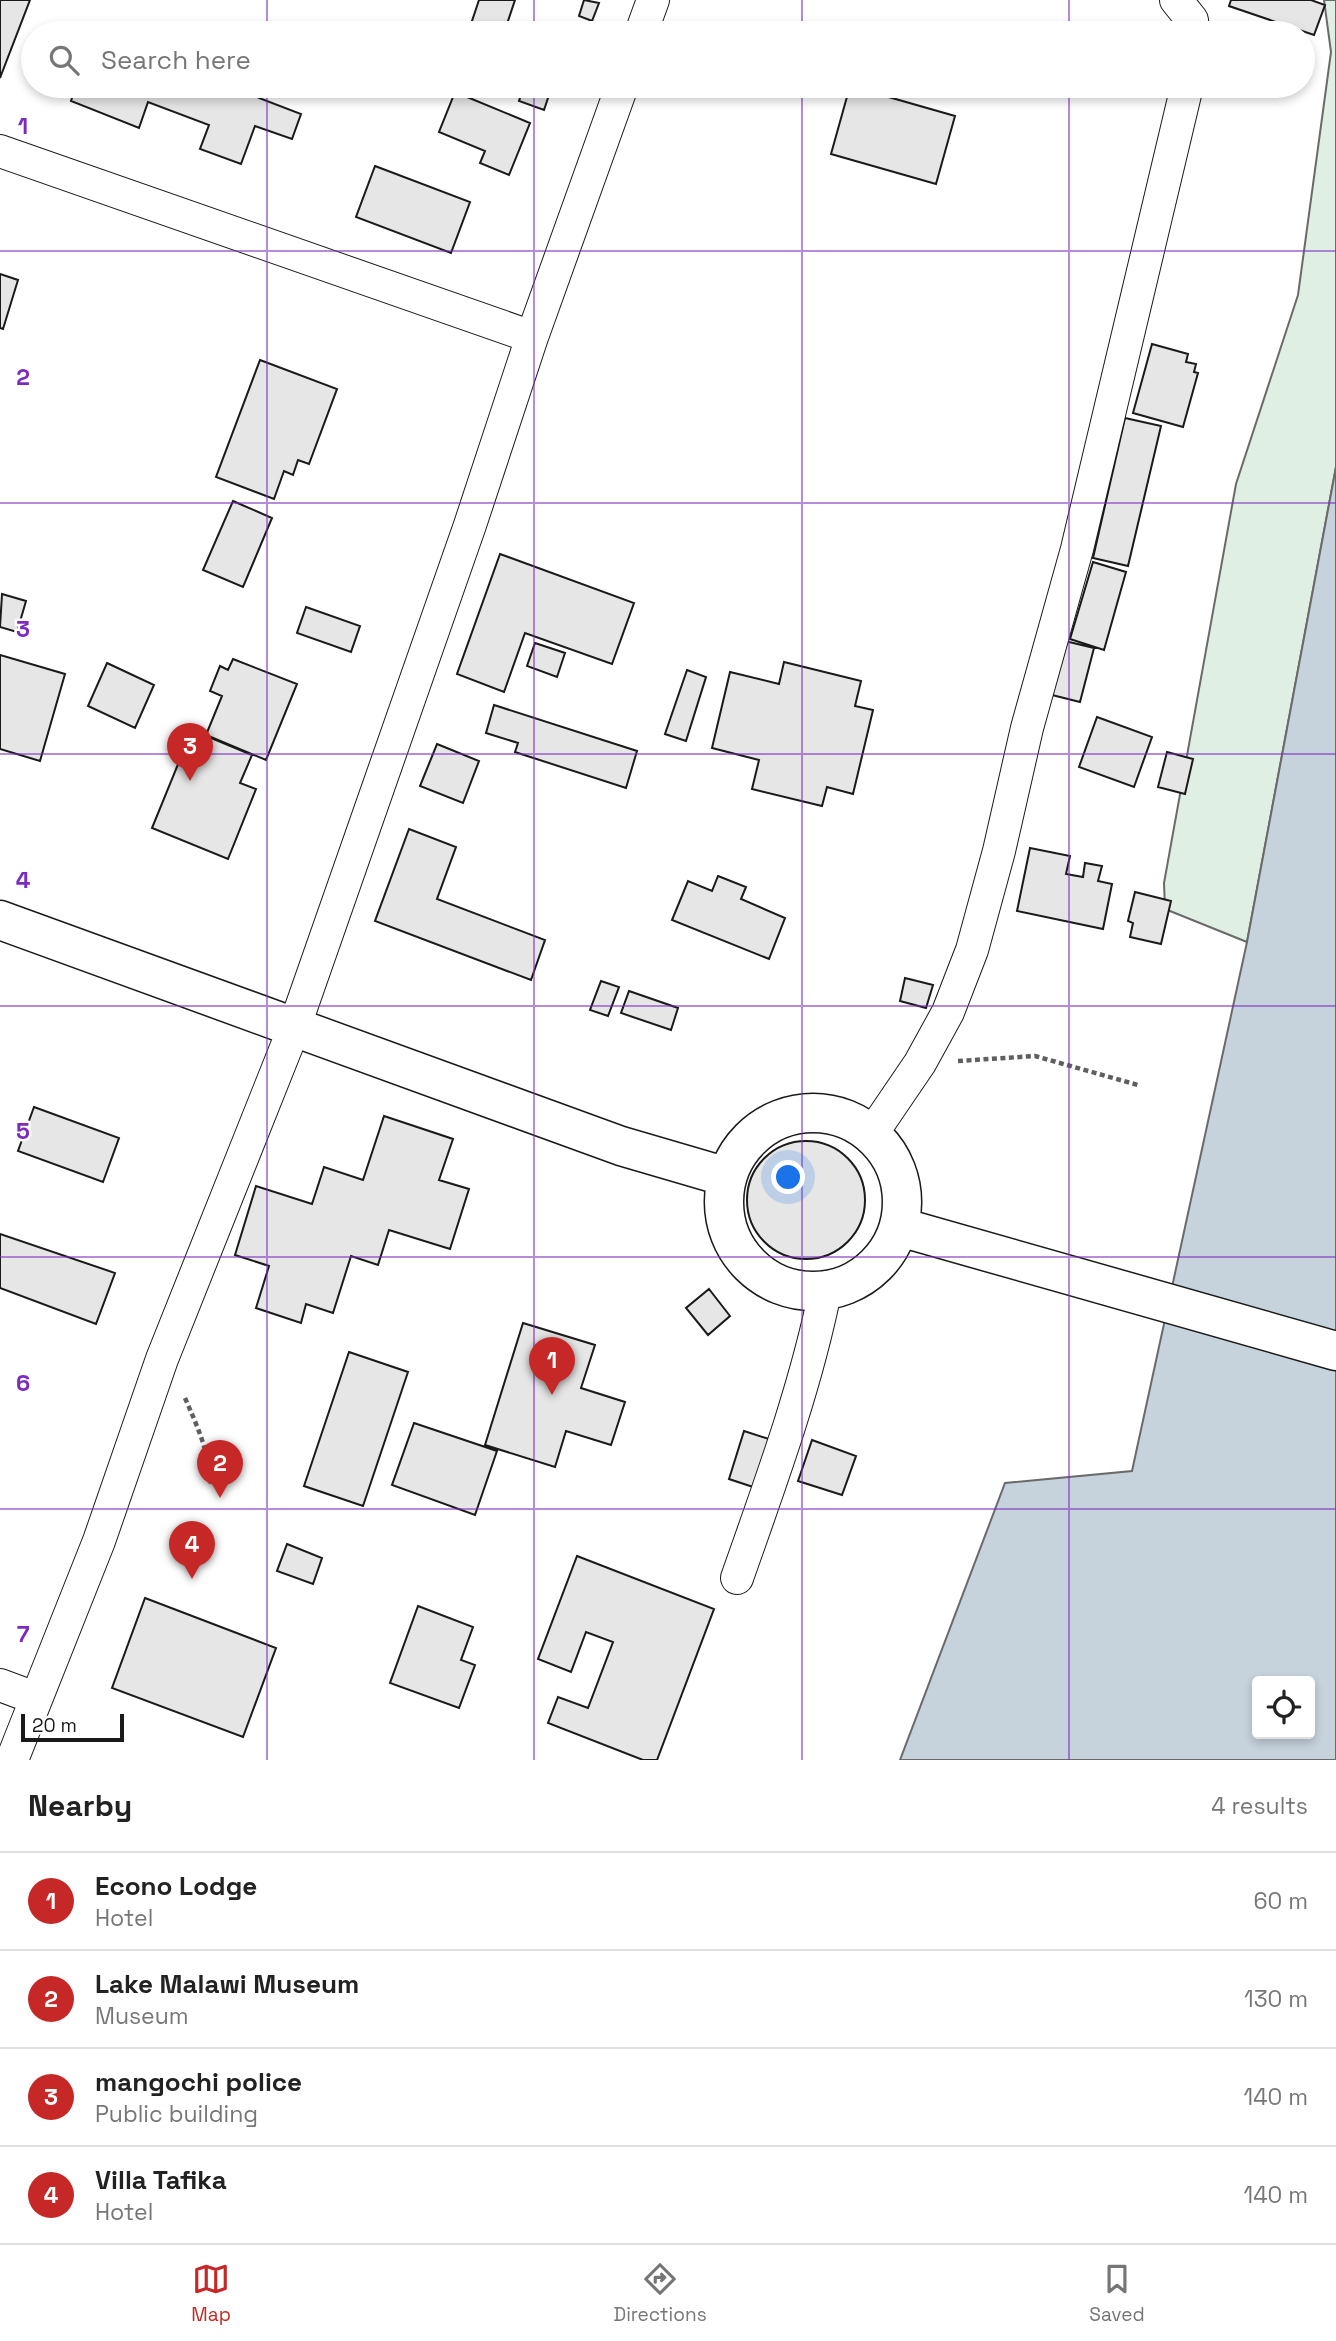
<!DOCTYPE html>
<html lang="en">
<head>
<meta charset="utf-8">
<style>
	body { margin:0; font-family:"Space Grotesk",sans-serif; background:#f2f2f2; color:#222 }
	.controls { position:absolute; right:21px; bottom:21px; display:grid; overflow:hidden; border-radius:7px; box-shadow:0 4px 10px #0003 }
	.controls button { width:63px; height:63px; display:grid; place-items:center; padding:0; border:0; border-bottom:2px solid #e0e0e0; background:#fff; color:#222; font:35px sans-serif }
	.scale { position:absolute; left:21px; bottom:18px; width:103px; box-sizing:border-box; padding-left:7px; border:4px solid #1a1a1a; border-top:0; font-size:19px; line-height:24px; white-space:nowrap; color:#1a1a1a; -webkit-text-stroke:5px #fff; paint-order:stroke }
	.you { position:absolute; left:789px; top:1178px; width:24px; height:24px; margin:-18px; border:5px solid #fff; border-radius:50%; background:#1a73e8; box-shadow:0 0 0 10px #1a73e833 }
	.badge { display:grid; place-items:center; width:46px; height:46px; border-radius:50%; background:#c62828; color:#fff; font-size:23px; font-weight:700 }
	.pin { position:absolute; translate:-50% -58px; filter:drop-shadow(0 2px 4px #0008) }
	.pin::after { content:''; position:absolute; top:37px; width:24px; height:21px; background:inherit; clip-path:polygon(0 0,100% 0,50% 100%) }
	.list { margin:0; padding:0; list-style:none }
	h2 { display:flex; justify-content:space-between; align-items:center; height:91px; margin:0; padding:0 28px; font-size:30px }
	h2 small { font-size:23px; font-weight:400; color:#767676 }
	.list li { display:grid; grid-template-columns:46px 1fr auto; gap:21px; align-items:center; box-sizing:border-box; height:98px; padding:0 28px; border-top:2px solid #e0e0e0 }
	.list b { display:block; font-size:26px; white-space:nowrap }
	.list p { margin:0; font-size:23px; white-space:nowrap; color:#767676 }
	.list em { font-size:23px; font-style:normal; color:#767676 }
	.icon { flex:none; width:38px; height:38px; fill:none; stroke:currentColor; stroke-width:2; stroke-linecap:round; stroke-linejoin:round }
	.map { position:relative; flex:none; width:1336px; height:1760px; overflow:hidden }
	.search { position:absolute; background:#fff; box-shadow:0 4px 10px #0003; left:21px; right:21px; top:21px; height:77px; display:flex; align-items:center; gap:18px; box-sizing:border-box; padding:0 24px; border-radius:38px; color:#767676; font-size:26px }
	.sheet { height:483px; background:#fff }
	nav { display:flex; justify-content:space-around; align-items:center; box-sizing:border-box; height:98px; border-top:2px solid #e0e0e0; background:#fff; font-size:19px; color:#767676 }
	nav a { display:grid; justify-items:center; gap:4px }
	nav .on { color:#c62828 }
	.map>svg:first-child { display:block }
	.green { fill:#e0efe3; stroke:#6a6a6a; stroke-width:2 }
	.water { fill:#c6d2dc; stroke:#6a6a6a; stroke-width:2; fill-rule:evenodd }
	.building { fill:#e6e6e6; stroke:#1a1a1a; stroke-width:2 }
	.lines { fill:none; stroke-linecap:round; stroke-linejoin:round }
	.minor-casing { stroke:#1a1a1a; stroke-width:34 }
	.trunk-casing { stroke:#1a1a1a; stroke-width:41 }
	.path { stroke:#5f5f5f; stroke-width:4.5; stroke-dasharray:5 3.5; stroke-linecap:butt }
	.minor { stroke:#fff; stroke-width:32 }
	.trunk { stroke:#fff; stroke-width:38 }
	.grid { fill:none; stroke:#7b2cbf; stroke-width:2; stroke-opacity:0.55 }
	.grid-label { font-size:23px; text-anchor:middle; font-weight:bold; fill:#7b2cbf; stroke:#fff; stroke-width:5; stroke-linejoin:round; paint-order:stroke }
</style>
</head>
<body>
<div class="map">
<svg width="1336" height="1760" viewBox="0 0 1336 1760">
	<rect width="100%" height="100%" fill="#fff"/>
	<!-- green -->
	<path class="green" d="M1324,0H1336V467L1247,942L1165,909L1164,883L1236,484L1298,295L1331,52Z"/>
	<!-- water -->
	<path class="water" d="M1336,467V1760H900L1005,1483L1132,1471L1247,942ZM1257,1681H1310V1734H1257Z"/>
	<!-- building -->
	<path class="building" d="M0,0H30L0,78Z
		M479,0H515L504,33H468Z
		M584,0L599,3L592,21L579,16Z
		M1231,0H1311L1325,5L1314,35L1229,6Z
		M76,86H264L259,98L301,114L292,139L255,126L241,164L200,149L209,125L148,102L139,128L71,101Z
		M524,86H552L544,110L519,101Z
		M850,86L955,116L936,184L831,154Z
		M455,92L530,123L509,175L480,163L485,151L439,132Z
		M375,166L470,202L451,253L356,217Z
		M0,274L18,280L3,329L0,328Z
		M1152,344L1188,354L1186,362L1196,364L1194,372L1198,373L1183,427L1133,413Z
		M260,360L337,389L309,464L298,460L293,475L284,471L274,499L216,477Z
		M1125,418L1161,426L1128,566L1093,558Z
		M233,501L272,518L243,587L203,570Z
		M500,554L634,603L612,664L525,633L504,692L457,674Z
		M1093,562L1126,572L1104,650L1070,639Z
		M2,594L26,601L17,632L0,627Z
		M306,607L360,626L351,652L297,633Z
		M1065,641L1094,648L1080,702L1052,695Z
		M535,643L565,653L557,677L527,666Z
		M0,655L65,674L40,761L0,749Z
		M233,659L297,684L266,760L206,735L222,696L210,691L220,666L228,670Z
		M784,662L861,681L855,706L873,710L853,794L827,787L822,806L752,789L759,760L712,748L730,672L779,684Z
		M107,663L154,685L135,728L88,706Z
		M687,670L706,677L686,741L665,734Z
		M494,705L637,751L626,788L515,752L518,743L486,733Z
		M1097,717L1152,737L1134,787L1079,767Z
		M192,730L252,755L240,783L256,789L228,859L152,828Z
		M437,744L479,761L463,803L420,786Z
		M1167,752L1193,759L1185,794L1158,787Z
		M409,829L456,847L437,899L545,940L531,980L375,921Z
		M1030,848L1070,856L1066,874L1083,877L1085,863L1102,866L1098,881L1112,884L1103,929L1017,911Z
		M718,876L746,887L741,899L785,918L769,959L672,920L688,881L712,891Z
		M1135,892L1171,901L1161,944L1130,937L1133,923L1128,921Z
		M905,978L933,985L926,1008L900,1001Z
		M601,981L619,987L608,1016L590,1010Z
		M629,991L678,1008L671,1030L621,1013Z
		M34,1107L119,1138L103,1182L18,1151Z
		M384,1116L453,1139L439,1180L469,1189L450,1249L389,1230L378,1265L351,1256L333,1313L306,1304L301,1323L256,1308L269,1266L235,1255L256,1186L312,1204L324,1167L363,1180Z
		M747 1200a59 59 0 1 1 118 0a59 59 0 1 1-118 0Z
		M0,1234L115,1273L96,1324L0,1288Z
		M709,1289L730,1316L708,1335L686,1308Z
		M523,1323L595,1345L581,1388L625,1402L611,1445L566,1431L555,1467L485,1445Z
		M349,1352L408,1372L363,1506L304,1486Z
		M414,1423L497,1451L475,1515L392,1485Z
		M744,1431L775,1441L759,1489L729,1479Z
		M812,1440L856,1456L842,1495L798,1481Z
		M287,1544L322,1558L313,1584L277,1571Z
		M577,1556L714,1609L657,1760H643L548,1723L558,1697L588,1708L613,1642L586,1632L571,1672L538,1659Z
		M145,1598L276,1648L243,1737L112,1688Z
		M418,1606L473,1627L461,1660L475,1665L459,1708L390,1683Z"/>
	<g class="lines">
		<!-- minor casing -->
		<g class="minor-casing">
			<path id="minor" d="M1176,0L1192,20L1193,33
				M641,33L653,0
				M0,151L532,337
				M871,1135L920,1063L948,1012L972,950L999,851L1027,728L1077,549L1187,86
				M737,1578C770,1484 805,1390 825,1292
				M0,1685L35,1698
				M12,1760L99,1541L162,1359L294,1028L470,525L532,337L622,86"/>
		</g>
		<!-- trunk casing -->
		<g class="trunk-casing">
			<path id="trunk" d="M0,920L621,1146L727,1177
				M724 1202a89 89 0 1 1 178 0a89 89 0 1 1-178 0Z
				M900,1227L1336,1351"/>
		</g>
		<!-- path -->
		<path class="path" d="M958,1061L1035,1056L1138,1085
			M185,1398C198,1428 210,1454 211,1487"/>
		<!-- minor -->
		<use href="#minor" class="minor"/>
		<!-- trunk -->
		<use href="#trunk" class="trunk"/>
	</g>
	<!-- grid -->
	<path class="grid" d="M267,0V33M534,0V33M802,0V33M1069,0V33M267,86V1760M534,86V1760M802,86V1760M1069,86V1760M0,251H1336M0,503H1336M0,754H1336M0,1006H1336M0,1257H1336M0,1509H1336"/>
	<g class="grid-label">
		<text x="23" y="134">1</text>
		<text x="23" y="385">2</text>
		<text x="23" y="637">3</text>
		<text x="23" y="888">4</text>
		<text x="23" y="1139">5</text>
		<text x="23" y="1391">6</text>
		<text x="23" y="1642">7</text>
	</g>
</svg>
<div class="controls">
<button><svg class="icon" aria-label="locate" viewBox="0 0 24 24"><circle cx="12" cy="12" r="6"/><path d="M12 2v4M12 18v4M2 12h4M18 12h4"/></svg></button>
</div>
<div class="scale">20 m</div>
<div class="you"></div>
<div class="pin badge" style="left:552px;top:1395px">1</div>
<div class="pin badge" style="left:220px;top:1498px">2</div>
<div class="pin badge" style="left:190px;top:781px">3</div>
<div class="pin badge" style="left:192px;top:1579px">4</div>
<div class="search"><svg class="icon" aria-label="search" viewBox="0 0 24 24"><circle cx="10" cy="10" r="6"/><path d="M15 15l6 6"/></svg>Search here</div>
</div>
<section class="sheet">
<h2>Nearby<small>4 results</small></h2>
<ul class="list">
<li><span class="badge">1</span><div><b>Econo Lodge</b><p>Hotel</p></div><em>60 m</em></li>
<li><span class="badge">2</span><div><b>Lake Malawi Museum</b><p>Museum</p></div><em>130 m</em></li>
<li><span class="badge">3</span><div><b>mangochi police</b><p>Public building</p></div><em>140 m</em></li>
<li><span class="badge">4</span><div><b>Villa Tafika</b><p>Hotel</p></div><em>140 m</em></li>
</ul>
</section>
<nav>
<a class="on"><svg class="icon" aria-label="map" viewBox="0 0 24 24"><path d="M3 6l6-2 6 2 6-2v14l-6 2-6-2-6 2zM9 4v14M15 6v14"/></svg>Map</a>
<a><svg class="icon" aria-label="directions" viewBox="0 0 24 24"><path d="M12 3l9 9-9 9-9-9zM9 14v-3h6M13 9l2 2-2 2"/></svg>Directions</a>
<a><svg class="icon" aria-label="saved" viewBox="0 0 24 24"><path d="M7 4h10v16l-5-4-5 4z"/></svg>Saved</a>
</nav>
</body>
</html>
